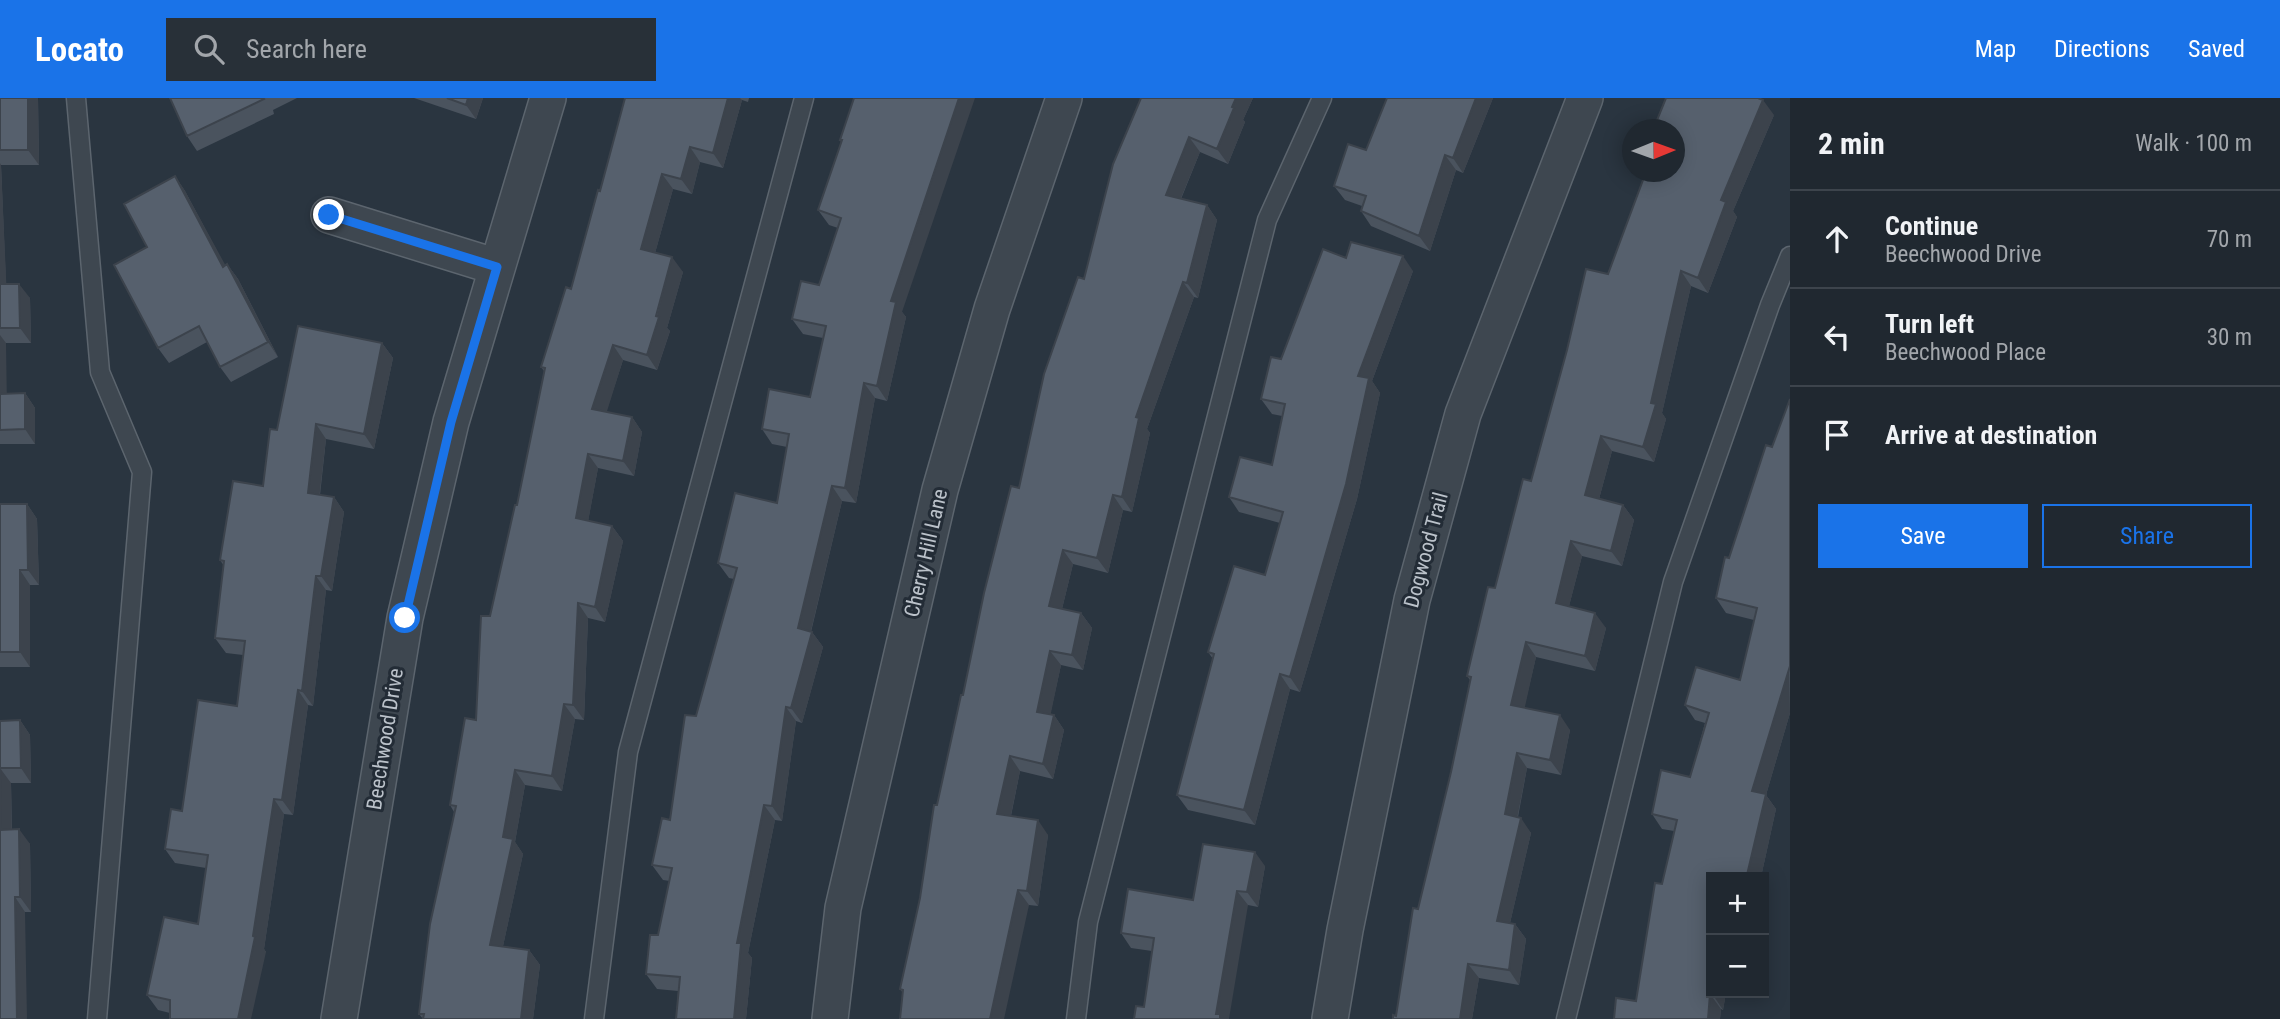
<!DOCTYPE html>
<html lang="en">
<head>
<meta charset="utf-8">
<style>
	body { margin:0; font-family:"Roboto Condensed",sans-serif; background:#283038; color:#f1f3f6 }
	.controls { position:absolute; right:21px; bottom:21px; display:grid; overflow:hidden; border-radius:0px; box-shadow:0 4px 18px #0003 }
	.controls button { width:63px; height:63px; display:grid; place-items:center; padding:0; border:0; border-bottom:2px solid #3d444c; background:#202830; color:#f1f3f6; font:35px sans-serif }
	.compass { position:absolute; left:1622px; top:21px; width:63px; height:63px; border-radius:50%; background:#202830; box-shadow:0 4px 18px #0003; rotate:89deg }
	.stop { position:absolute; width:21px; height:21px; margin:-16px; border:5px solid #1a73e8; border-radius:50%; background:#fff }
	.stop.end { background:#1a73e8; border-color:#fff; box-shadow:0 2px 7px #0008 }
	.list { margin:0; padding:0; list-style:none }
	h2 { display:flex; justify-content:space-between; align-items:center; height:91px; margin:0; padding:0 28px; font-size:30px }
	h2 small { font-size:23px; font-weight:400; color:#a2a6ab }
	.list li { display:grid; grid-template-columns:46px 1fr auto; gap:21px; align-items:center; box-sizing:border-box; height:98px; padding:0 28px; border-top:2px solid #3d444c }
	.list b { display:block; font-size:26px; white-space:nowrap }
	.list p { margin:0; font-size:23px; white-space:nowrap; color:#a2a6ab }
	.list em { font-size:23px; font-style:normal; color:#a2a6ab }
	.actions { display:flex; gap:14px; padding:21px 28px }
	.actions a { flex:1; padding:16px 0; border:2px solid #1a73e8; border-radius:0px; text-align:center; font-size:24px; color:#1a73e8 }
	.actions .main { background:#1a73e8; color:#fff }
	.icon { flex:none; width:38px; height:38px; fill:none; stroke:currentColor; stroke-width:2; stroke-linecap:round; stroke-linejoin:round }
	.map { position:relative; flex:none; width:1790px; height:921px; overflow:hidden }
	header { display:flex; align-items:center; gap:42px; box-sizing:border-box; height:98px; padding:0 35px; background:#1a73e8; color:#fff }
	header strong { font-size:33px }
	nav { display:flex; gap:38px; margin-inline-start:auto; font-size:24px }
	.search { width:490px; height:63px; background:#283038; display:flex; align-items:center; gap:18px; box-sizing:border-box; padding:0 24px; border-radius:0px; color:#a2a6ab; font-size:26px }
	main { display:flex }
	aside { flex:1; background:#202830 }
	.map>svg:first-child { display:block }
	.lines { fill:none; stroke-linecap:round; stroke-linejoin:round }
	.lane-casing { stroke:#5c656e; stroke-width:21 }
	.street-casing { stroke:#5c656e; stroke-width:38 }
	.lane { stroke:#3e4750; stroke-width:18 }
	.street { stroke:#3e4750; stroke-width:35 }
	.wall { fill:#4a535e }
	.shaded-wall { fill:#3c434c }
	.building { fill:#56606d; stroke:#3c434c; stroke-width:2 }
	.route { stroke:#1a73e8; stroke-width:9 }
	.labels { text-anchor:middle; stroke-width:6; stroke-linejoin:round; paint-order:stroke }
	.street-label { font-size:21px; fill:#bbc2ca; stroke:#232c36 }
</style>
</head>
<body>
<header>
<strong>Locato</strong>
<div class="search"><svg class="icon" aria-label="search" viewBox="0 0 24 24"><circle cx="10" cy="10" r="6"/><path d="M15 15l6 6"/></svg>Search here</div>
<nav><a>Map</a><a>Directions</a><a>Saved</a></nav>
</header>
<main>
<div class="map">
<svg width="1790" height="921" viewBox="0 0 1790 921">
	<rect width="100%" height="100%" fill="#2a3540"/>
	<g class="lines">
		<!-- lane casing -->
		<g class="lane-casing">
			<path id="lane" d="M76,0L100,274L142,374L97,921
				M594,921L628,654L804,0
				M1076,921L1088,824L1267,122L1322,0
				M1566,921L1673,484L1770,207L1790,158"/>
		</g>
		<!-- street casing -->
		<g class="street-casing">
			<path id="street" d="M329,117L497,169
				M339,921L405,520L451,324L548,0
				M830,921L843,810L940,392L992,211L1064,0
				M1330,921L1345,832L1412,502L1463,316L1585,0"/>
		</g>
		<!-- lane -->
		<use href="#lane" class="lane"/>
		<!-- street -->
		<use href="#street" class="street"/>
	</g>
	<!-- wall -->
	<path class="wall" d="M0,0H38L39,67H1L6,186L30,200L31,245H6V296L25,295L35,310V346H0Z
		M170,0H297L273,12L274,16L197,53L187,38Z
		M414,0H483L476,21Z
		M625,0H749L748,4L742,2L723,70L700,64L692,96L673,91L655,155L683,174L667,230L670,233L657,272L623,262L606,314L632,319L642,334L634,378L598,370L588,423L612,428L623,443L605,524L588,520L584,622L575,621L562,693L525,687L515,744L523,756L503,848L529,852L540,867L533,921H423L419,916L454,714L450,707L476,622L490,518L517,407L544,273L541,269L571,191L600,93Z
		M854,0L902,214L906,219L887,303L875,300L856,405L842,403L811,534H812L823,549L802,625L796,623L782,723L775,722L748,855L752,860L746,921H676L678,893L657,891L646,876L658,837L670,783L663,782L652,767L670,722L696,618L734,481L729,480L718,465L777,405L787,349L772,346L762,331L810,299L823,240L803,236L792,221L819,187L838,130L829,127L818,112L841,44L840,42Z
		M1141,0H1253L1243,22L1245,24L1228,66L1200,54L1181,101L1207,107L1217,122L1198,200L1194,199L1147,331L1150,335L1132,414L1123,412L1108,475L1073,466L1062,511L1081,515L1092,530L1083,572L1061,567L1050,617H1054L1064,632L1053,681L1020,673L1011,718L1048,737L1038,808L1029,807L903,895L900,891L920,800L937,707L963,597L1019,390Z
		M1387,0H1493L1463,75L1456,72L1430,153L1371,128L1361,113L1362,108L1345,102L1334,88L1366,52Z
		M1774,17L1733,113L1737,119L1708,195L1691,188L1662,315L1666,321L1654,364L1612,353L1599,401L1623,407L1634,422L1622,468L1582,458L1569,508L1606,530L1595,573L1536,559L1524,610L1570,632L1561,677L1527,670L1518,719L1531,735L1510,825L1515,826L1526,841L1519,887L1479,880L1472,921H1393L1396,918L1418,811L1451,674L1470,582L1467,578L1495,490L1531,383L1608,176Z
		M175,78L185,93L225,168L227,166L238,181L278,259L231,284L220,269L207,244L169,265L158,250L147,149Z
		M1346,160L1413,173L1372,283L1380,295L1357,401L1300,594L1290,591L1255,727L1188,712L1177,697L1213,561L1208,554L1265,477L1280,425L1239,414L1229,399L1272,367L1282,318L1272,316L1261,301L1281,261Z
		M382,245L393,260L374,351L326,341L320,397L334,399L344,414L332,493L326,492L313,608L308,607L293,717L284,716L264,851L266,854L170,915L158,912L147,897L198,826L206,770L175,765L165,751L182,713L237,608L243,557L226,555L215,540L224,468L220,462L263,388L277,332Z
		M1790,301V615L1766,697L1776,711L1761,779H1711V895H1726L1723,912L1721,911L1720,921H1614L1636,903L1674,733L1662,731L1652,716L1690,679L1705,625L1695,622L1685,607L1740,582L1754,522L1726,515L1716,500L1729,460Z
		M0,406H27L37,421L39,487H30V569H0Z
		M20,622L30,637L31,685H11L12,732L30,746L31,814H25L0,921V623Z
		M1265,768L1258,809L1248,807L1144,909L1152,853L1131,850L1121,835Z"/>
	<!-- shaded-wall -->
	<path class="shaded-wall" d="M28,0H38L39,67L28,52Z
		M468,0H483L476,21L466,7Z
		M728,0H740L742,2L723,70L713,55Z
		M959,0H975L902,214L906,219L887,303L877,288L891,203Z
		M1236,0H1253L1243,22L1245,24L1228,66L1217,51Z
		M1476,0H1493L1463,75L1453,60Z
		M1763,2L1774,17L1733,113L1737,119L1708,195L1698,180L1721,102Z
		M1189,39L1200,54L1176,112L1166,97Z
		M690,49L700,64L692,96L681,81Z
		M1445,57L1456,72L1430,153L1419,138Z
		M0,65L1,67L7,201L0,191Z
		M662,76L673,91L652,166L641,151Z
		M175,78L185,93L234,183L223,169Z
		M1207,107L1217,122L1198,200L1187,185Z
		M1403,158L1413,173L1372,283L1380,295L1357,401L1300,594L1290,579L1358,278Z
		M672,159L683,174L667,230L670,233L657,272L647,257Z
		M227,166L238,181L278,259L268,244Z
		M1681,173L1691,188L1662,315L1666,321L1654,364L1643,349L1651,305Z
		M1183,184L1194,199L1147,331L1150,335L1132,414L1122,399L1136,319Z
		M19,186L30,200L31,245L20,230Z
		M0,237L6,245L7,311L0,301Z
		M382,245L393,260L374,351L364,336Z
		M613,247L623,262L603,326L592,311Z
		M864,285L875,300L856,405L845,390Z
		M25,295L35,310V346L25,331Z
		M632,319L642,334L634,378L623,363Z
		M316,326L326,341L318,410L308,395Z
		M1601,338L1612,353L1596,412L1585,397Z
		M588,356L598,370L586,435L576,420Z
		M832,388L842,403L808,545L798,530Z
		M1113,397L1123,412L1108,475L1097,460Z
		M334,399L344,414L332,493L321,478Z
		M27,406L37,421L39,487L28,472Z
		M1623,407L1634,422L1622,468L1611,453Z
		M612,428L623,443L605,524L595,509Z
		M1571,443L1582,458L1566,520L1556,505Z
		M1063,452L1073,466L1059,523L1049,508Z
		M20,472L30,487V569L20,554Z
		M316,478L326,492L313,608L302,593Z
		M578,505L588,520L584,622L573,607Z
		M1081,515L1092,530L1083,572L1072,557Z
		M1595,515L1606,530L1595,573L1585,558Z
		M812,534L823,549L802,625L791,610Z
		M1526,544L1536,559L1522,622L1511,607Z
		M1050,553L1061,567L1048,629L1037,614Z
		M1789,567L1790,615L1766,697L1776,711L1761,779H1749L1747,777L1752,693Z
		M1280,576L1290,591L1255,727L1244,712Z
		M298,592L308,607L293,717L282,702Z
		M564,606L575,621L562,693L552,678Z
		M786,609L796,623L782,723L772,708Z
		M1054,617L1064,632L1053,681L1043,666Z
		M1560,617L1570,632L1561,677L1550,662Z
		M20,622L30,637L31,685L21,670Z
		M1517,655L1527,670L1515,731L1505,716Z
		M1010,658L1020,673L1008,731L997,716Z
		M0,670L11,685L12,747L1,732Z
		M515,672L525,687L515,744L523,756L500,862L490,847L503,739Z
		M274,701L284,716L264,851L266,854L251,921H238L253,838Z
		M764,707L775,722L748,855L752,860L746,921H734L737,845Z
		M1521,720L1531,735L1507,838L1497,823Z
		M1038,722L1048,737L1038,808L1027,793Z
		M19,731L30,746L31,814L20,799Z
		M1255,754L1265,768L1258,809L1247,794Z
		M1018,792L1029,807L1004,921H990Z
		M1237,793L1248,807L1229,921H1220L1216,916Z
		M15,799L25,814L27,921H17Z
		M1515,826L1526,841L1519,887L1509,872Z
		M529,852L540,867L533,921H521Z
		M1468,866L1479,880L1472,921H1460Z
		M1713,895H1726L1723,912L1713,897Z
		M1710,896L1721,911L1720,921H1708Z"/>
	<!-- building -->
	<path class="building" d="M0,0H28V52H0Z
		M170,0H263L264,1L187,38Z
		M447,0H468L466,7Z
		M625,0H728L713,55L690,49L681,81L662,76L641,151L672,159L656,218L659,219L647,257L613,247L592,311L632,319L623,363L588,356L576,420L612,428L595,509L578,505L573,607L564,606L552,678L515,672L503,739L513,741L490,847L529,852L521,921H423L424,916H419L430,826L456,708L450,707L465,620L476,622L481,518H490L515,407H517L545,270L541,269L566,189L571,191L598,92L600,93Z
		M854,0H959L891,203L896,204L877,288L864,285L845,390L832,388L798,530L812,534L791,610L786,609L772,708L764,707L737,845H741L734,921H676L680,879L646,876L650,837H658L672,770L652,767L662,720L670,722L685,617L696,618L737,470L718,465L735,395L777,405L789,336L762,331L769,291L810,299L826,228L792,221L801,183L819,187L841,120L818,112L842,42H840Z
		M1141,0H1236L1232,9L1234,10L1217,51L1189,39L1166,97L1207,107L1187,185L1183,184L1136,319L1139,320L1122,399L1113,397L1097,460L1063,452L1049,508L1081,515L1072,557L1050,553L1037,614L1054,617L1043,666L1010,658L997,716L1038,722L1027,793L1018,792L990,921H900L903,892L900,891L920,800L934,707H937L961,597H963L984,495L1011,388L1019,390L1044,276L1078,179L1084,181L1113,66Z
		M1387,0H1476L1453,60L1445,57L1419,138L1361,113L1366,98L1334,88L1348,46L1366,52Z
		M1666,0H1758L1763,2L1721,102L1726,104L1698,180L1681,173L1651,305L1656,306L1643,349L1601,338L1585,397L1623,407L1611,453L1571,443L1556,505L1595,515L1585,558L1526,544L1511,607L1560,617L1550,662L1517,655L1505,716L1521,720L1497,823L1515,826L1509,872L1468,866L1460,921H1393V917L1396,918L1413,810L1418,811L1451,674L1471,579L1467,578L1488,489L1495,490L1523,381L1531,383L1567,252L1586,171L1608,176L1646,74H1675V32H1653Z
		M175,78L223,169L227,166L268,244L220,269L199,228L158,250L114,167L147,149L124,106Z
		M1351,144L1403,158L1358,278L1369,280L1346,386L1290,579L1280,576L1244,712L1177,697L1214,556L1208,554L1234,468L1265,477L1283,414L1229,399L1240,359L1272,367L1285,306L1261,301L1271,259L1281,261L1323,151L1346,160Z
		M0,186H19L20,230H0Z
		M298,228L382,245L364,336L316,326L308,395L334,399L321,478H316L302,593L298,592L282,702L274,701L253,838L255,839L238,921H170V902L147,897L164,819L198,826L208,757L165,751L171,711L182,713L198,602L237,608L245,543L215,540L224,463L220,462L233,383L263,388L270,331L277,332Z
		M25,295V331L0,332V296Z
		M1790,301V568L1752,693L1766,696L1747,777H1744L1743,779H1711V895H1713V897L1710,896L1708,921H1614L1616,900L1636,903L1655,785L1662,786L1677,722L1652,716L1661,672L1690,679L1709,615L1685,607L1696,569L1740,582L1757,510L1716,500L1725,459L1729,460L1766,347L1772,349Z
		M0,406H27L28,472H20V554H0Z
		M20,622L21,670H0L1,732L19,731L20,799H15L17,921H0V623Z
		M1203,746L1255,754L1247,794L1237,793L1216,916H1220V921H1134L1136,908L1144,909L1154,840L1121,835L1128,791L1193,802Z"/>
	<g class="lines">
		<!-- route -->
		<path class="route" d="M329,117L497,169L451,324L405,520"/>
	</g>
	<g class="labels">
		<!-- street labels -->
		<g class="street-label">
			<text transform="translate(1426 452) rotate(-75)" y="7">Dogwood Trail</text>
			<text transform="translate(926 455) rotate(-77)" y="7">Cherry Hill Lane</text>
			<text transform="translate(385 641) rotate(-81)" y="7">Beechwood Drive</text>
		</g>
	</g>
</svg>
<div class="controls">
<button>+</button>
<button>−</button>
</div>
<svg class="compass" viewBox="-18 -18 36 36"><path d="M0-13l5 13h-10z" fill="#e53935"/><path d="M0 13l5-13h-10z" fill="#a2a6ab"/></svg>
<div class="stop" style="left:405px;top:520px"></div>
<div class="stop end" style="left:329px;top:117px"></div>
</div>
<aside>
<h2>2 min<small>Walk · 100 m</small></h2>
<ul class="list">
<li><svg class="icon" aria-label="ahead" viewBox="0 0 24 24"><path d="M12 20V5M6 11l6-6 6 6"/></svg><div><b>Continue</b><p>Beechwood Drive</p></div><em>70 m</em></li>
<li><svg class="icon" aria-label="left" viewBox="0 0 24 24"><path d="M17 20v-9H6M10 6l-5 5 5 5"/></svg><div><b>Turn left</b><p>Beechwood Place</p></div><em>30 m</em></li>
<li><svg class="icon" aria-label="arrive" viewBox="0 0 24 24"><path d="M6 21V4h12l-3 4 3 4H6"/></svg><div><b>Arrive at destination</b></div></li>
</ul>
<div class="actions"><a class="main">Save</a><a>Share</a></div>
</aside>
</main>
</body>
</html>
